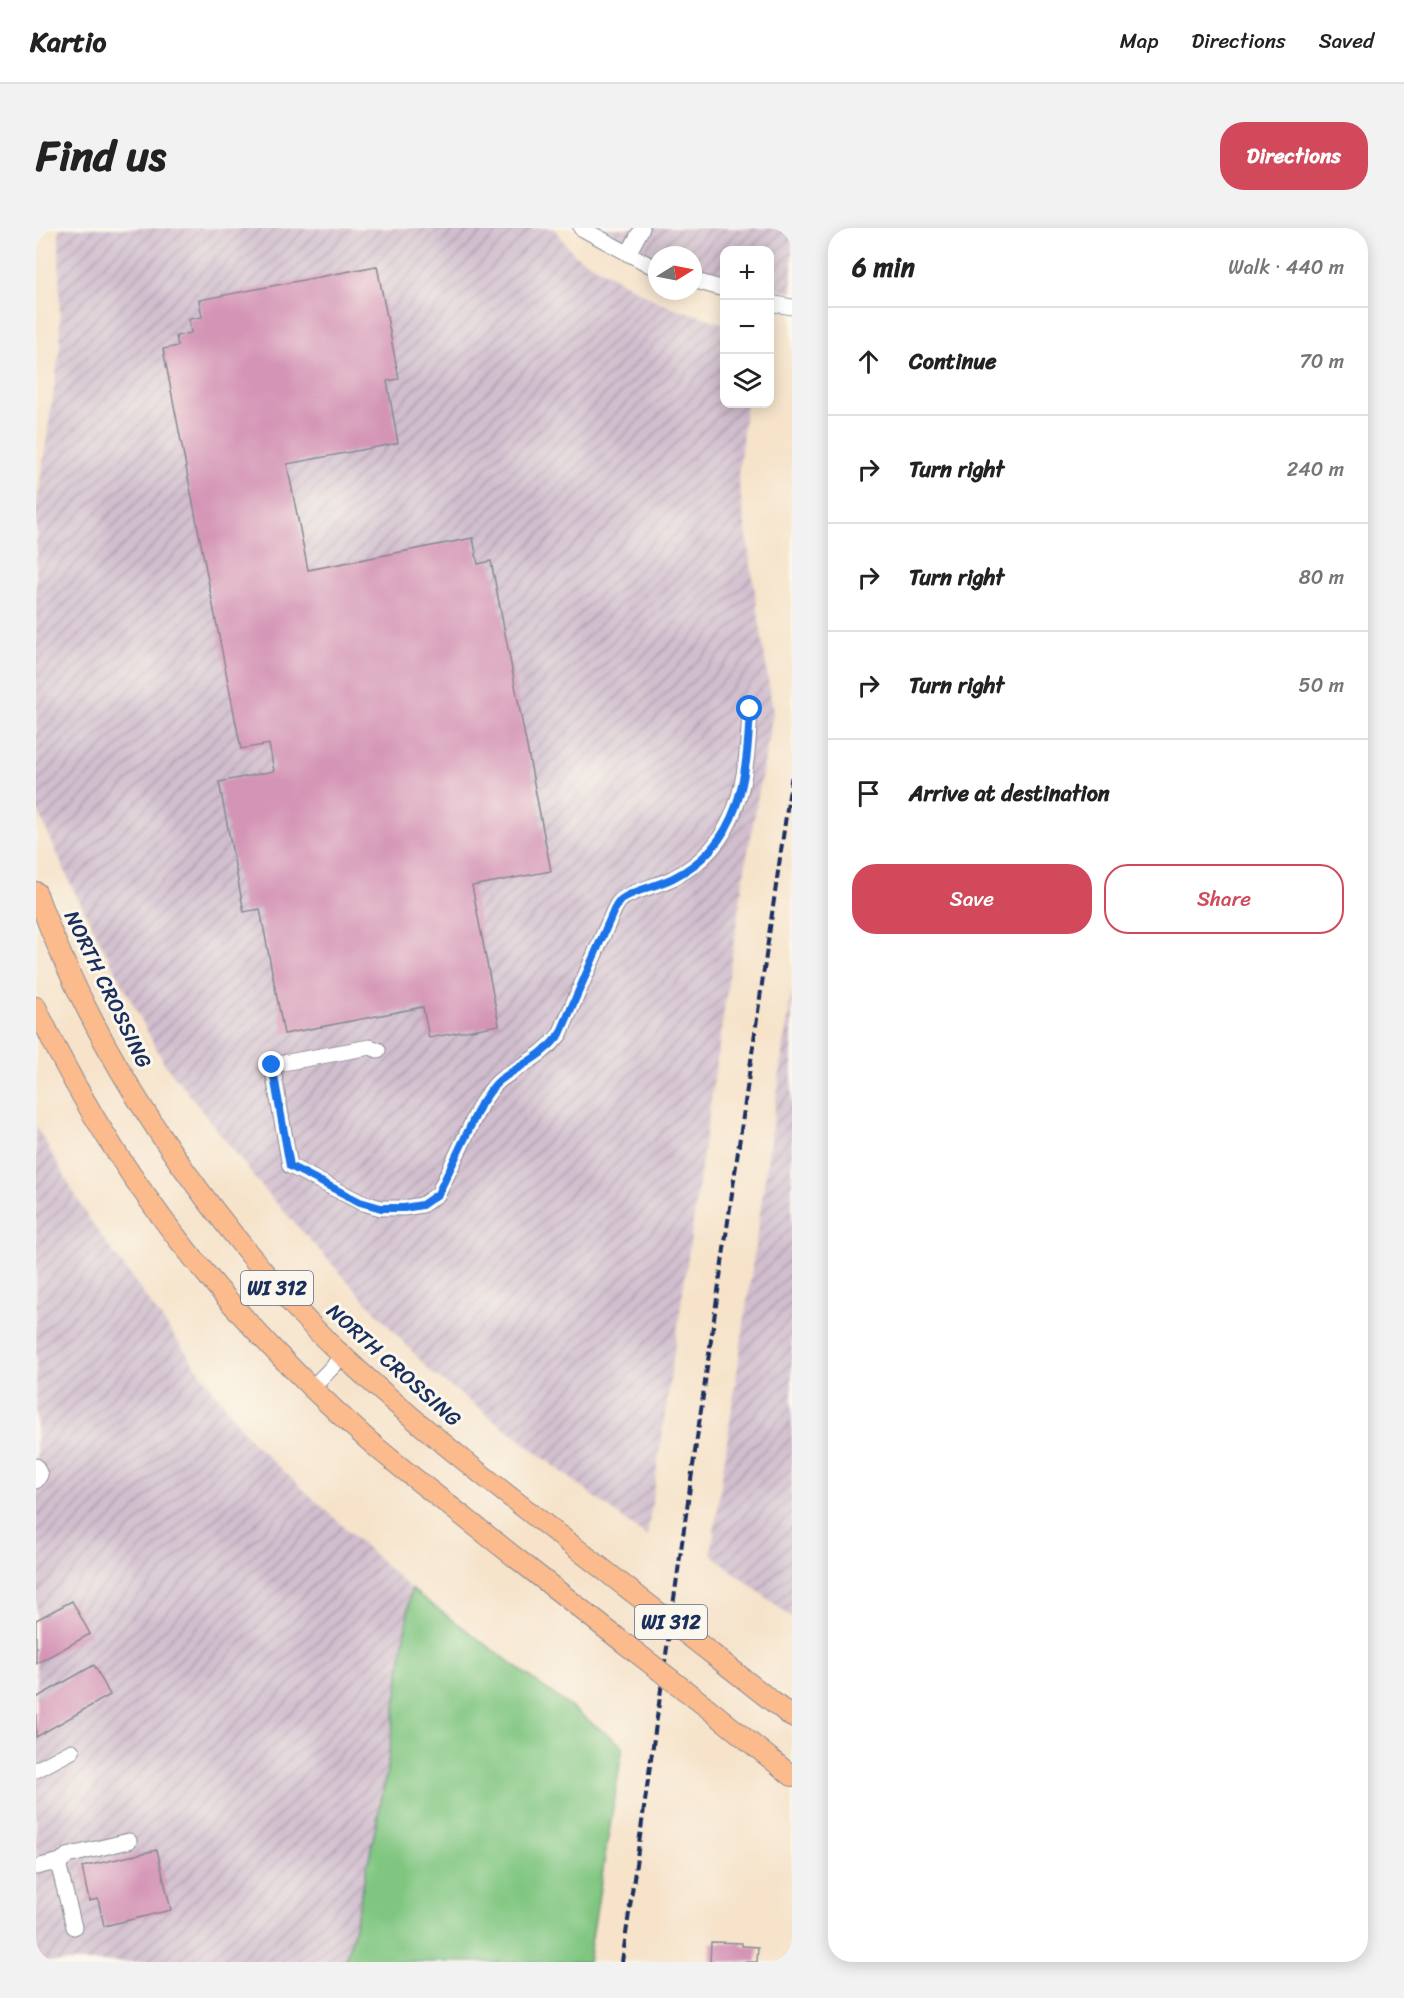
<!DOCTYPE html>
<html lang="en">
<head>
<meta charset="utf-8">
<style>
	body { margin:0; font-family:Sriracha,sans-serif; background:#f2f2f2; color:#222 }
	.controls { position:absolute; right:18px; top:18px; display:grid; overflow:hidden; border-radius:12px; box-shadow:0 3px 15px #0003 }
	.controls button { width:54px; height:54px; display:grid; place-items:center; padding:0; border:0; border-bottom:2px solid #e0e0e0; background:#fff; color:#222; font:30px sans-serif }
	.compass { position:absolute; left:612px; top:18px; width:54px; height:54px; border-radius:50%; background:#fff; box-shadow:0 3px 15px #0003; rotate:80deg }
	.stop { position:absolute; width:18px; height:18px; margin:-14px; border:4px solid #1a73e8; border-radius:50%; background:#fff }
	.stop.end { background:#1a73e8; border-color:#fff; box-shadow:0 2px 6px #0008 }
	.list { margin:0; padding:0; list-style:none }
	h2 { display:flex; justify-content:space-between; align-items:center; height:78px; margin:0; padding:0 24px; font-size:26px }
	h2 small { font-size:20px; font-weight:400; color:#767676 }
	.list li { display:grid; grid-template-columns:39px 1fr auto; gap:18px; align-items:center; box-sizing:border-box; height:108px; padding:0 24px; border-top:2px solid #e0e0e0 }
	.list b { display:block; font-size:22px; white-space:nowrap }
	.list em { font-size:20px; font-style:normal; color:#767676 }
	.actions { display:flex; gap:12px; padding:18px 24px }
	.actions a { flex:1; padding:14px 0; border:2px solid #d1495b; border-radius:24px; text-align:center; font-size:21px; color:#d1495b }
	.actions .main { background:#d1495b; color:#fff }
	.icon { flex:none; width:33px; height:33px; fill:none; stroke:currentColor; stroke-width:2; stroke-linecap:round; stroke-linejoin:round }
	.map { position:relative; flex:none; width:756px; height:1734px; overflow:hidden; border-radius:24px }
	header { display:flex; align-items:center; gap:36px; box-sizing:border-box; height:84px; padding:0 30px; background:#fff; border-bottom:2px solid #e0e0e0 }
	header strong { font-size:28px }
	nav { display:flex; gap:33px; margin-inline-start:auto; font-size:21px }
	.intro { display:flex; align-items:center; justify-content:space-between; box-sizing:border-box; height:144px; padding:0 36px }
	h1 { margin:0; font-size:42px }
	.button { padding:15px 27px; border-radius:24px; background:#d1495b; color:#fff; font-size:21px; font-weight:700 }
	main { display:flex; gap:36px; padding:0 36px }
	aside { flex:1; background:#fff; border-radius:24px; box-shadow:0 3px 15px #0003 }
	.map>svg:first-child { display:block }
	.industrial { fill:url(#industrial-furrows) }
	.green { fill:#80c681; stroke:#4e7a70; stroke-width:1.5 }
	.building { fill:#d494b6 }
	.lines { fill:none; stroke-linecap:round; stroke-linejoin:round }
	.minor-casing { stroke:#888994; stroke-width:17 }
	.major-casing { stroke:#888994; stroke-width:22 }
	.minor { stroke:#fff; stroke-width:15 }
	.major { stroke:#fbbb8d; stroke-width:20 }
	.rail { stroke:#1b2f5e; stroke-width:4; stroke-dasharray:9 4.5; stroke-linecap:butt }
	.major-bridge-casing { stroke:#888994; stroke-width:22; stroke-linecap:butt }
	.major-bridge { stroke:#fbbb8d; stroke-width:20 }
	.route { stroke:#1a73e8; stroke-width:8 }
	.labels { text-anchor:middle; stroke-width:6; stroke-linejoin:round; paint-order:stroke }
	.shield { fill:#fbf7ec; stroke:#5e6b89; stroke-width:1.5 }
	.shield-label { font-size:20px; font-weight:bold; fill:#1b2f5e }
	.street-label { font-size:21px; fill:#1b2f5e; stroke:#fbf7ec }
</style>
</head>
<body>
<header>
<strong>Kartio</strong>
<nav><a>Map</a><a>Directions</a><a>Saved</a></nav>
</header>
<div class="intro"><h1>Find us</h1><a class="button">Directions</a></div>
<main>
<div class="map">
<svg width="756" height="1734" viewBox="0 0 756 1734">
	<defs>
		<pattern id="industrial-furrows" width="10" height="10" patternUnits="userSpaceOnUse" patternTransform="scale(1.5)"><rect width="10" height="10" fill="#d0bdcd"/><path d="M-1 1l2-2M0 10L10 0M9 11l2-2" fill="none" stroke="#a89aaa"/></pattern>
	</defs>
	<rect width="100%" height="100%" fill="#fbf7ec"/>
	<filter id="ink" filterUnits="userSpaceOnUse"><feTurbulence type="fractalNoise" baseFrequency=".0167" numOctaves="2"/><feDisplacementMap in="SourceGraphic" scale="12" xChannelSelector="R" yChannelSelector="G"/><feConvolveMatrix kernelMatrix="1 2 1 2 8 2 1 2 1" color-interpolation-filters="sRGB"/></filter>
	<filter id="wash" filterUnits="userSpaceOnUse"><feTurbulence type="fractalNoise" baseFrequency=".008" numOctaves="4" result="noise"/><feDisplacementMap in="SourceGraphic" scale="24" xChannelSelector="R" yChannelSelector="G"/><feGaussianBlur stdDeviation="1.35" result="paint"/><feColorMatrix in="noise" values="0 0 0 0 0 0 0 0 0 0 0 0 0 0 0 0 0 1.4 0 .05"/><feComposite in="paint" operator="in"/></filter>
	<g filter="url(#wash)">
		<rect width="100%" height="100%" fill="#f6e3ca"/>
		<!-- industrial -->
		<path class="industrial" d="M23,0H517L539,27L624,75L688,96V176H710L702,250L737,484L708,646L611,1309L395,1144L230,964L128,835L37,661L0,579V283L24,120Z
			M568,0H756V64L734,60V22H688V51L657,45V27H621V33Z
			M756,761V1390L675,1326Z
			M0,898L53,991L214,1212L375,1361L350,1549L316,1711L309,1734H0Z"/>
		<!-- green -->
		<path class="green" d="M375,1361L587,1518L552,1734H309L316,1711L350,1549Z"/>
		<g id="blocks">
			<!-- building -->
			<path class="building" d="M341,38L363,151L351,153L362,215L251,236L272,342L437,310L442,336L455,333L515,643L436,658L463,797L393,810L387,779L248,806L224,681L208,684L183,554L238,543L233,516L205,521L127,121L142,118L140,108L155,105L153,91L166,89L163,72Z
				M36,1373L54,1406L0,1436V1392Z
				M58,1437L74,1467L0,1509V1470Z
				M121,1622L135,1682L68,1698L62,1671L53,1673L46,1639Z
				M675,1714L706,1715V1718L722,1719L721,1734H674Z"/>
		</g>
	</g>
	<g filter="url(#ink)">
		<use href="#blocks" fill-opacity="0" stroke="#888994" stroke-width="1.5"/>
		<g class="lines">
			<!-- minor casing -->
			<g class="minor-casing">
				<path id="minor" d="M545,0L621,41
					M592,26L606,0
					M657,52L688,61
					M734,75L756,79
					M342,822L334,819L236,837L254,938L324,974L345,980H368L386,977L402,966L445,876C451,868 456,859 463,853C485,836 505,830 524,806L578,682C580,678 583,673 586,671C596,663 624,657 637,650C705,616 711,549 714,481
					M276,1160L307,1128
					M0,1238L4,1247L0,1253
					M0,1542L36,1523
					M0,1639L25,1633
					M38,1699L23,1639L25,1633L31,1628L93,1613"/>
			</g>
			<!-- major casing -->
			<g class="major-casing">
				<path id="major" d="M0,664C49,799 127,923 219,1033C246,1066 276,1100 308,1129C398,1213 498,1287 595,1363
					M0,779C77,946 195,1091 332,1212C363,1239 396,1264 428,1289C481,1331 535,1373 588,1415
					M675,1425L756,1489
					M668,1477L756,1548"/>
			</g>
			<!-- minor -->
			<use href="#minor" class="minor"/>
			<!-- major -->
			<use href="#major" class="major"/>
			<!-- rail -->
			<path class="rail" d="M586,1734L756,546"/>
			<!-- major-bridge casing -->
			<g class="major-bridge-casing">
				<path id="major-bridge" d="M595,1363L675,1425
					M588,1415L668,1477"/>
			</g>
			<!-- major-bridge -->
			<use href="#major-bridge" class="major-bridge"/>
		</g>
	</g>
	<g class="lines" filter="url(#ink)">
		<!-- route -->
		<path class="route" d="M236,837L254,938L324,974L345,980H368L386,977L402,966L445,876C451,868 456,859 463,853C485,836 505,830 524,806L578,682C580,678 583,673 586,671C596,663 624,657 637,650C705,616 711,549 714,481"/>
	</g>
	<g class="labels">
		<!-- shield labels -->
		<g class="shield">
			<rect x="205" y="1043" width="72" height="34" rx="4.5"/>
			<rect x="599" y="1377" width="72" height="34" rx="4.5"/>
		</g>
		<g class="shield-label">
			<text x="241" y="1067">WI 312</text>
			<text x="635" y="1401">WI 312</text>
		</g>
		<!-- street labels -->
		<g class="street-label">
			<text transform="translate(72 761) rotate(64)" y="7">NORTH CROSSING</text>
			<text transform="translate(358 1137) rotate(42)" y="7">NORTH CROSSING</text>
		</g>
	</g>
</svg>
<div class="controls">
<button>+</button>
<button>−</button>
<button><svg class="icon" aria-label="layers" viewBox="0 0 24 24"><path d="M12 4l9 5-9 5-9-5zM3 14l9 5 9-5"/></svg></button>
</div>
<svg class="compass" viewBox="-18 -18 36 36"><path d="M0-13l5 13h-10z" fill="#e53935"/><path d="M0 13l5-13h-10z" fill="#767676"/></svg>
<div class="stop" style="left:714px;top:481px"></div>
<div class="stop end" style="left:236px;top:837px"></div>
</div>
<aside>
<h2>6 min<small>Walk · 440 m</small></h2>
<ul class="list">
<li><svg class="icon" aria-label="ahead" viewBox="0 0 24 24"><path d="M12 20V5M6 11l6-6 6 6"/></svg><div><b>Continue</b></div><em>70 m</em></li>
<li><svg class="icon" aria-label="right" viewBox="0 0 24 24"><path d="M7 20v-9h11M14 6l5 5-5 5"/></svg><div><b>Turn right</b></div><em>240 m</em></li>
<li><svg class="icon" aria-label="right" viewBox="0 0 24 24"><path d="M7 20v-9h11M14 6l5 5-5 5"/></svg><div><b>Turn right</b></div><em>80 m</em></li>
<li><svg class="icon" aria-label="right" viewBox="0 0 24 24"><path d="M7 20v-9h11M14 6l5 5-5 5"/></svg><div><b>Turn right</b></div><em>50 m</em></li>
<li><svg class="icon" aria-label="arrive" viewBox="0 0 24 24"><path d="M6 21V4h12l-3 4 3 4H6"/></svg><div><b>Arrive at destination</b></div></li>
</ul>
<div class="actions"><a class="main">Save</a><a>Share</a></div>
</aside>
</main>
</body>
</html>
